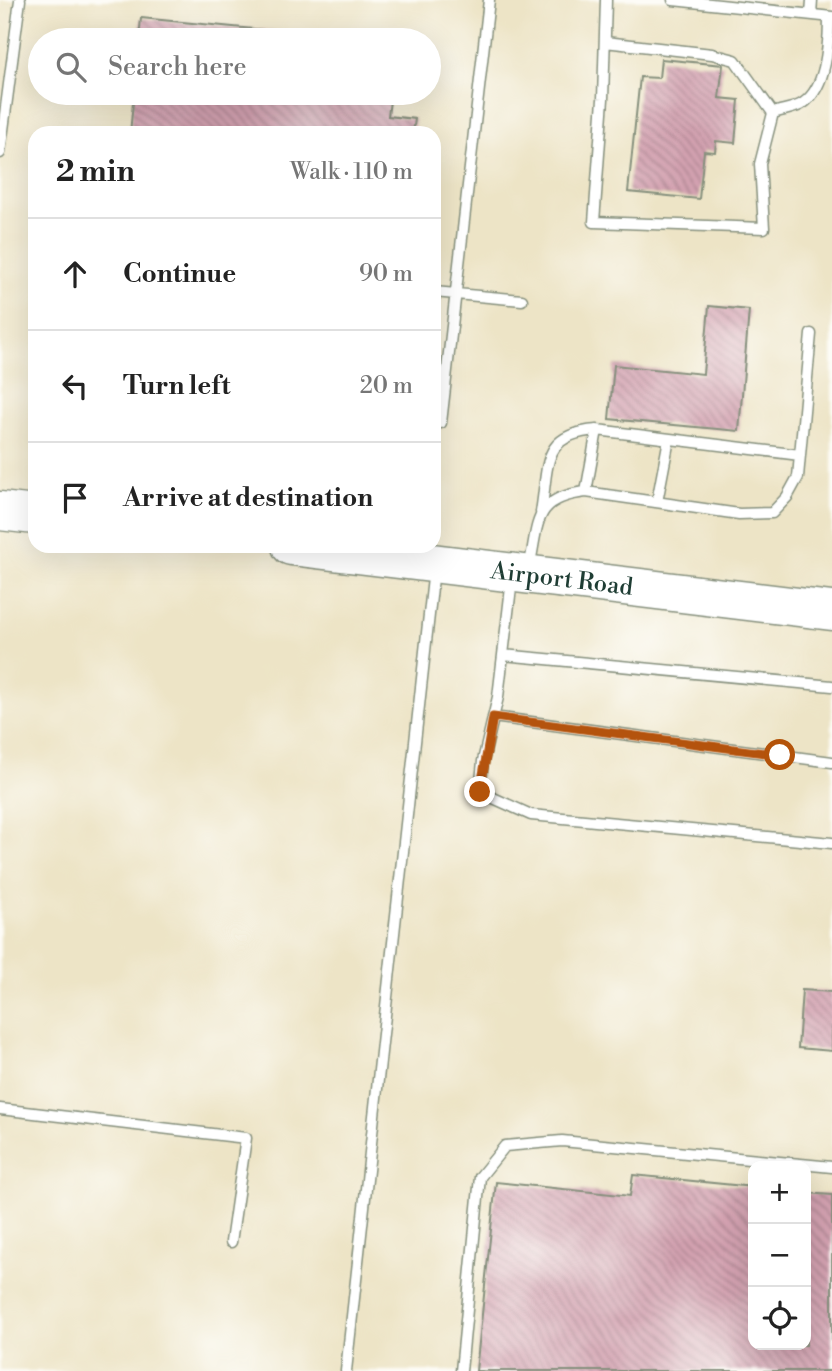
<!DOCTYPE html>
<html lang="en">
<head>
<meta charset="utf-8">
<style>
	body { margin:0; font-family:"Libre Bodoni",serif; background:#f2f2f2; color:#222 }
	.controls { position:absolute; right:21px; bottom:21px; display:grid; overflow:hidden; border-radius:14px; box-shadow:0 7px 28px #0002 }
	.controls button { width:63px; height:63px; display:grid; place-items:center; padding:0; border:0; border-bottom:2px solid #e0e0e0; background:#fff; color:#222; font:35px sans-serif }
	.stop { position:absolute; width:21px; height:21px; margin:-16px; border:5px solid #b45309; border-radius:50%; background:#fff }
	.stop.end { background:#b45309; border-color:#fff; box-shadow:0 2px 7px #0008 }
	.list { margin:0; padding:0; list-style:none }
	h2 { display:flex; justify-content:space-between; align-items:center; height:91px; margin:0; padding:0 28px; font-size:30px }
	h2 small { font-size:23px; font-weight:400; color:#767676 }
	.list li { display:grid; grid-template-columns:46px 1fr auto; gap:21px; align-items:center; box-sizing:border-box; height:112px; padding:0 28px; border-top:2px solid #e0e0e0 }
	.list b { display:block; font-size:26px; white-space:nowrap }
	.list em { font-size:23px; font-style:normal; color:#767676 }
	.icon { flex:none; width:38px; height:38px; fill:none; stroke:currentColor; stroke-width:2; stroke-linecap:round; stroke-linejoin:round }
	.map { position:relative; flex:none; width:832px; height:1371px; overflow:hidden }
	.search { position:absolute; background:#fff; box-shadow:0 7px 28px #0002; left:28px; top:28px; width:413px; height:77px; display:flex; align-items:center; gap:18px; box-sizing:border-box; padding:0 24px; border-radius:38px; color:#767676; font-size:26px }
	.panel { position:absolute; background:#fff; box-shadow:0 7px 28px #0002; left:28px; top:126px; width:413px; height:427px; border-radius:21px }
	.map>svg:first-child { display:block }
	.building { fill:url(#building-back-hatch) }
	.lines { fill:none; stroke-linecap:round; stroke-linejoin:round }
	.lane-casing { stroke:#86907d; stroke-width:13 }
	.highway-casing { stroke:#86907d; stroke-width:41 }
	.lane { stroke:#fff; stroke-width:10 }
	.highway { stroke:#fff; stroke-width:38 }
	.route { stroke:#b45309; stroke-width:9 }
	.labels { text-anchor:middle; stroke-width:5; stroke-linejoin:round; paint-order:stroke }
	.street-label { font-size:24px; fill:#1f3d34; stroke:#fdfcf7 }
</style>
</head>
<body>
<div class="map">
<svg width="832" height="1371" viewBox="0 0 832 1371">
	<defs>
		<pattern id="building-back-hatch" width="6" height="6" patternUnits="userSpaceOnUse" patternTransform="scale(1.75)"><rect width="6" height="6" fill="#d3a1b0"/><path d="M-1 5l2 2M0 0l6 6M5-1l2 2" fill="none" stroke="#ab8490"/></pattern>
	</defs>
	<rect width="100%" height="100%" fill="#fdfcf7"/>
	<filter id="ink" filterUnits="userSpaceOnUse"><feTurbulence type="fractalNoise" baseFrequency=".0143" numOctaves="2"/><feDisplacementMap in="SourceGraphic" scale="14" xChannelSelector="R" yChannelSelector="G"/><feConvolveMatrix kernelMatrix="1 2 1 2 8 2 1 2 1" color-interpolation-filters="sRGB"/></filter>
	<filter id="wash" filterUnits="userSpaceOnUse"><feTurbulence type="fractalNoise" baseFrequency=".00686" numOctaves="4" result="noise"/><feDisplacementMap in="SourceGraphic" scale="28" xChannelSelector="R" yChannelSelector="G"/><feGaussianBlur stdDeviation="1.57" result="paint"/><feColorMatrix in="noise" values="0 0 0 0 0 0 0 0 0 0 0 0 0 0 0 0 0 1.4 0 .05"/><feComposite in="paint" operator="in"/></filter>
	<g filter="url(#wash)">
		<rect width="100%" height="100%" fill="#ede4c6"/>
		<g id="blocks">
			<!-- building -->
			<path class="building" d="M141,18L348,38V40H139Z
				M661,59L723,65L719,98L739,100L735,143L716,141L715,152L704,151L699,199L628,192L640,77L659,78Z
				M134,93H391L388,116L415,119L413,133H130Z
				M709,306L749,310L739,431L609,419L614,365L703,374Z
				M802,990L832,992V1051L798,1048Z
				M633,1175L753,1187V1345H806V1193L832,1195V1371H476L496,1182L630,1196Z"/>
		</g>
	</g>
	<g filter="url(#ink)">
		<use href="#blocks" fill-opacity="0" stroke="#86907d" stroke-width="2"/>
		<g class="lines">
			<!-- lane casing -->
			<g class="lane-casing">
				<path id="lane" d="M606,0L603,99L594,222L764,228L760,164L773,113C782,110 792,109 800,105C827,91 829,43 829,17
					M673,0L832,17
					M811,14L812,0
					M605,42L712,54L735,60L773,113
					M0,153L20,0
					M434,292L522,300
					M441,423L489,0
					M586,492L597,430
					M657,502L669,439
					M541,512C549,466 540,434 597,430L800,455
					M529,568C539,523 532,498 586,492L739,514L772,513L787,497L798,477L811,334
					M512,579L498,697L483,761L480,792L531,815L832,843
					M503,655L832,686
					M493,717L832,762
					M0,1109L246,1138L231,1242
					M346,1371L434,569
					M461,1371L480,1177L505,1146L562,1141L832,1167"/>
			</g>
			<!-- highway casing -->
			<g class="highway-casing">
				<g id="highway">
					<path d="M0,511L35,515"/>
					<path id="s1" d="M291,546L832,611"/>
				</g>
			</g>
			<!-- lane -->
			<use href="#lane" class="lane"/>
			<!-- highway -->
			<use href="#highway" class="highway"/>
		</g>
	</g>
	<g class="lines" filter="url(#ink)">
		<!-- route -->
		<path class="route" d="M480,792L493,717L780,755"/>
	</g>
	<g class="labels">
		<!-- street labels -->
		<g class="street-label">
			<text dy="8" stroke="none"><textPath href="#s1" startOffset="273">Airport Road</textPath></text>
		</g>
	</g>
</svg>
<div class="controls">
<button>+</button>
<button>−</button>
<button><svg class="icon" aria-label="locate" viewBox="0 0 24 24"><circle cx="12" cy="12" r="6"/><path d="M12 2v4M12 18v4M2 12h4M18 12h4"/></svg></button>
</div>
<div class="stop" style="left:780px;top:755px"></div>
<div class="stop end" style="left:480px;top:792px"></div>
<div class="search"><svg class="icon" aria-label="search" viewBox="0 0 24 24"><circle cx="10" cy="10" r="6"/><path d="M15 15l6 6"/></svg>Search here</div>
<section class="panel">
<h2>2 min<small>Walk · 110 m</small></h2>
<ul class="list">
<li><svg class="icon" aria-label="ahead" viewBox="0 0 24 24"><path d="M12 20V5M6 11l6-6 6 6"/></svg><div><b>Continue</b></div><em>90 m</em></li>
<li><svg class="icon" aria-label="left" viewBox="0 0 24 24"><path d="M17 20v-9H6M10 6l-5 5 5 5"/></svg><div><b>Turn left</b></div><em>20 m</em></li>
<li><svg class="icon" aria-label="arrive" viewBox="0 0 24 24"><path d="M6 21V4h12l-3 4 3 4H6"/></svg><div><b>Arrive at destination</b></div></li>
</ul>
</section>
</div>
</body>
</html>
